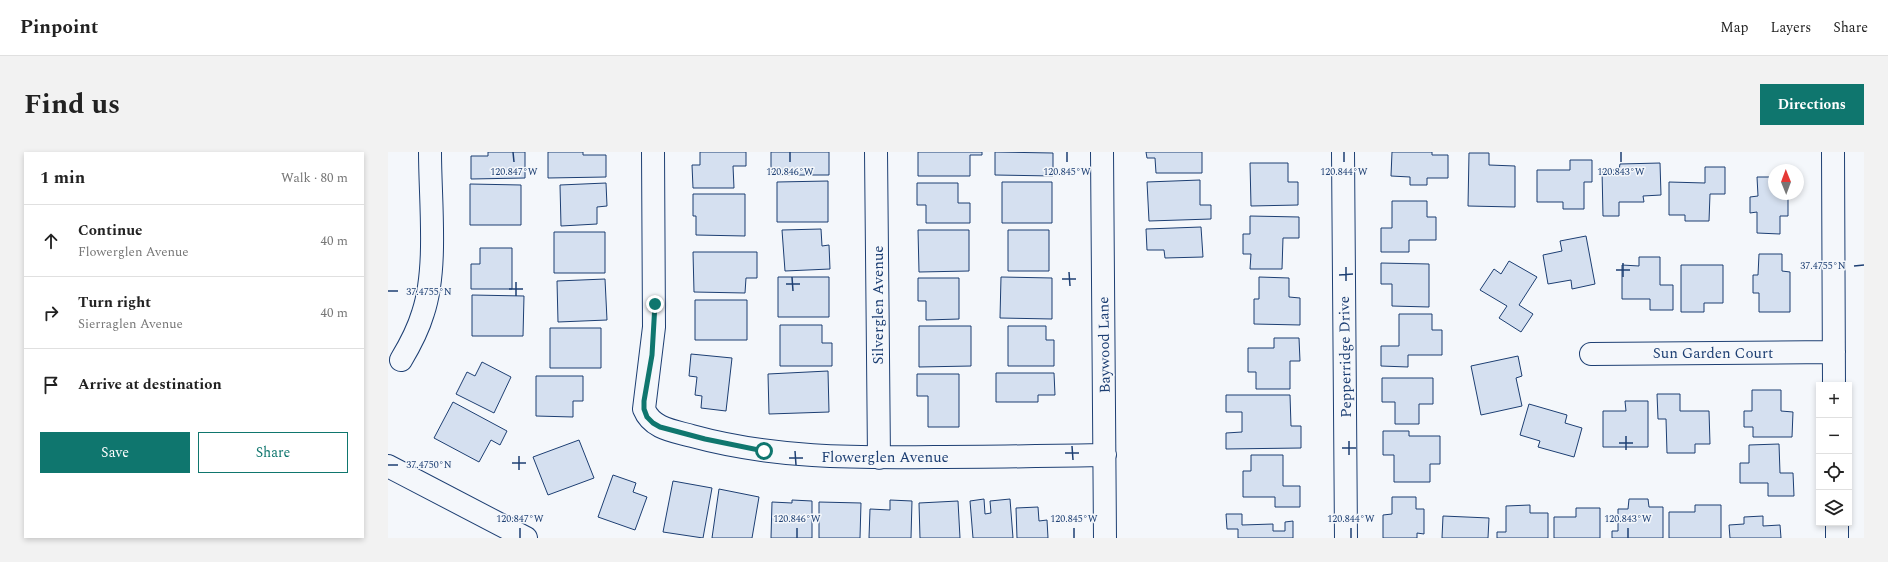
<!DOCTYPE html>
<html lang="en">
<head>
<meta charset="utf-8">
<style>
	body { margin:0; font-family:Spectral,serif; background:#f2f2f2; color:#222 }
	.controls { position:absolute; right:12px; bottom:12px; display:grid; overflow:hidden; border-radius:0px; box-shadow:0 2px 6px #0003 }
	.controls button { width:36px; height:36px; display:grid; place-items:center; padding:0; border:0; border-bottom:1px solid #e0e0e0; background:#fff; color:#222; font:20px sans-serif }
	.compass { position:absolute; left:1380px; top:12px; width:36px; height:36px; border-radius:50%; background:#fff; box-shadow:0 2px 6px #0003; rotate:359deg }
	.stop { position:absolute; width:12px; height:12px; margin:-9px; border:3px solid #0f766e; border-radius:50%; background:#fff }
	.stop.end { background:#0f766e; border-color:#fff; box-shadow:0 1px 4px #0008 }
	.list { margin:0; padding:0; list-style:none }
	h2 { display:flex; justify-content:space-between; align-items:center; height:52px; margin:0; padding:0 16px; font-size:17px }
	h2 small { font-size:13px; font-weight:400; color:#767676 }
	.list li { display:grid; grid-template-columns:26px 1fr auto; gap:12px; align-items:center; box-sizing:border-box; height:72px; padding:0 16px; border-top:1px solid #e0e0e0 }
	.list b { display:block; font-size:15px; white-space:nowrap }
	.list p { margin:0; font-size:13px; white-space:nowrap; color:#767676 }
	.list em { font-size:13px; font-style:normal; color:#767676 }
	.actions { display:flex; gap:8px; padding:12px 16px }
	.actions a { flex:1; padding:9px 0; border:1px solid #0f766e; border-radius:0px; text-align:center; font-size:14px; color:#0f766e }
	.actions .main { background:#0f766e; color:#fff }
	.icon { flex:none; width:22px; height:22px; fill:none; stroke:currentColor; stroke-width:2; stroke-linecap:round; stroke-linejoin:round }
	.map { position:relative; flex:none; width:1476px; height:386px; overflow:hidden; border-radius:0px }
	header { display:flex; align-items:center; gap:24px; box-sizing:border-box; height:56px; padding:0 20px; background:#fff; border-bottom:1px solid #e0e0e0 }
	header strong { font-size:19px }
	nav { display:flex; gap:22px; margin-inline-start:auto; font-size:14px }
	.intro { display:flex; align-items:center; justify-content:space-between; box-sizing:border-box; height:96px; padding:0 24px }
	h1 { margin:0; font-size:28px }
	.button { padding:10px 18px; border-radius:0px; background:#0f766e; color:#fff; font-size:14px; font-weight:700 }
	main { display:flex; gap:24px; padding:0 24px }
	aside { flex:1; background:#fff; border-radius:0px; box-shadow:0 2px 6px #0003 }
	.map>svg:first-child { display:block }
	.building { fill:#d5e0f0; stroke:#1d3f73 }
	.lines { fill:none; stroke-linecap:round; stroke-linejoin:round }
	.minor-casing { stroke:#1d3f73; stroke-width:24 }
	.minor { stroke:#f4f7fb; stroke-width:22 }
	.route { stroke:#0f766e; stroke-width:5 }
	.ticks { fill:none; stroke:#1d3f73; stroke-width:1.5 }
	.labels { text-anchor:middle; stroke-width:3; stroke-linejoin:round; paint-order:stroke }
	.street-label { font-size:15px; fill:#1d3f73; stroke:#f4f7fb }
	.ticks-label { font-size:10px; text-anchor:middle; fill:#1d3f73; stroke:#f4f7fb; stroke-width:3; stroke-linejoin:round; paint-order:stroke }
</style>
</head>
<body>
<header>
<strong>Pinpoint</strong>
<nav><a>Map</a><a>Layers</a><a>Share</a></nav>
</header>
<div class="intro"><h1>Find us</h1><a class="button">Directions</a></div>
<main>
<aside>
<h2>1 min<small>Walk · 80 m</small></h2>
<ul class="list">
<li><svg class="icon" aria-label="ahead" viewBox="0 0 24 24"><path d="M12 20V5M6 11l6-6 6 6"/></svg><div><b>Continue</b><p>Flowerglen Avenue</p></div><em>40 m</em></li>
<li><svg class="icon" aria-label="right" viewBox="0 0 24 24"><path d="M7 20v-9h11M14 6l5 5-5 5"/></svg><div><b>Turn right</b><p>Sierraglen Avenue</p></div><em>40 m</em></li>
<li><svg class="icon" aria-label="arrive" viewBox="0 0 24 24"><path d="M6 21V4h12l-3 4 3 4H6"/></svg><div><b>Arrive at destination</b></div></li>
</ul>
<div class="actions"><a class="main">Save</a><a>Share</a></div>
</aside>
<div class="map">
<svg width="1476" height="386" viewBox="0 0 1476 386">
	<rect width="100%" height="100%" fill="#f4f7fb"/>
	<!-- building -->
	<path class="building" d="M100,0H137V26L83,27V4H100Z
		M160,0H195V3H218V25L160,26Z
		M312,0H358V14H345L346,36H305L304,13H312Z
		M383,0H441V23H383Z
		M530,0H594V3H582V24H530Z
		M607,0L665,1V24L607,23Z
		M758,0H814V21H768L767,6H759Z
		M1004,0H1044V3H1060V26H1039V33H1022V25L1003,24Z
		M1081,1H1101V13L1127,14V55L1080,54Z
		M1182,8H1204V30H1196V57H1175V50H1149V18H1182Z
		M862,11H900V30H910V53L863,54Z
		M1272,11L1273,43L1255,44L1256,50H1231V64H1215L1214,18H1231L1232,12Z
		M1317,15H1337V42H1322L1321,69H1297V63H1281V30L1317,31Z
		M1369,25H1386V42H1400V64H1392V82L1369,81V60L1362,61V45L1370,44Z
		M812,28V53H823V67L761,69L759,30Z
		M440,29V70H389V30Z
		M614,30H664V71H614Z
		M218,31L219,54L209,55V72L173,74L172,33Z
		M529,31H570V51H582V71H538V53H529Z
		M82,32L133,33V73H82Z
		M305,42H357V84L308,83V64H305Z
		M1004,49H1039V65H1048V88H1021V100H993V76H1004Z
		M862,64L911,65V86H895L894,117H862L863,102H855V82H862Z
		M813,75L815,105L777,106L776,98H759L758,77Z
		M433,77L434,94L441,93L442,117L397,119L394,78Z
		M530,78H581V119L531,120Z
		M620,78H661V119H620Z
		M166,80H217V121H166Z
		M1198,84L1207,132L1184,137L1183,128L1160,132L1155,103L1174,99L1172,89Z
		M92,96H124V137H83V112H92Z
		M305,100H369V126H358L357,141L306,140Z
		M1371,102H1394V119L1402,120V160H1371V141H1365V123H1370Z
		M1251,105H1272V133H1285V158H1262V147H1234V113L1251,114Z
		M1121,109L1149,125L1131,153L1145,162L1133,180L1111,166L1119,154L1092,138L1106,117L1113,122Z
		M993,111L1041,112V155L1004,154V132H993Z
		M1293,113H1335V151H1316V160H1293Z
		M390,125H441V165H390Z
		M613,125L664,126V167L612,166Z
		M871,125L901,126V145L912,146V173L866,172V147H871Z
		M530,126H571V167L538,168V149H530Z
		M217,127L219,168L170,170L169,129Z
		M84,143L136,144L135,184H84Z
		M307,148H359V188H307Z
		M1011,162H1044V178H1054V203H1020V215L993,214V194H1011Z
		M392,173H434V191H444V214H392Z
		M531,174H583V214L531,215Z
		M620,174H658V188H666V214H620Z
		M162,176H213V216H162Z
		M886,186H911L912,209H902V237H868V220H860V196H886Z
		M303,202L344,206L338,259L313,256L314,244L307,243L309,225L301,224Z
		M1130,204L1134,224L1128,226L1134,254L1093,263L1083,214Z
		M94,210L123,225L106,261L68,242L79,220L87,224Z
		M440,219L441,260L381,262L380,222Z
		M608,221H666L667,243H650V250H608Z
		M529,222H571V275H540V244H529Z
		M148,224H195V249H185V265L148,264Z
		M994,226H1045V252H1031V272H1007V250H994Z
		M1364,238H1393V259L1405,260L1404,285H1365V275H1356V259H1364Z
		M1269,242H1292V259H1321L1322,292H1307V301H1279L1278,267H1270Z
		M838,243H902L903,274H913V296L838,297V281L854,280V260H838Z
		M1237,249H1260V295H1215V259H1238Z
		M65,250L119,279L112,293L103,288L91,310L46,286Z
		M1141,252L1179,263L1177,271L1194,276L1186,305L1150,295L1152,289L1132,283Z
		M995,279H1021V284H1052V312H1042V330H1006V303H995Z
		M191,288L206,326L160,343L145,305Z
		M1391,292L1392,321H1405L1406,344H1380V331H1352V311H1361V293Z
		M863,303H895V334H912V355H887V345H855V319H863Z
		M225,323L248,331L245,340L259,345L247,378L210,365Z
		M285,329L324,336L315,386L275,380Z
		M331,337L371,345L364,386H324Z
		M1004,345H1028V357H1036V382L1029,381V386H995V363L1004,362Z
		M596,347L597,362L603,361L602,349L622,347L625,386H585L582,349Z
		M1241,347H1260L1261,355H1275V386H1224V379H1230V357H1240Z
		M404,348L424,349V386H383L384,350L404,351Z
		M502,348L524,349L523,386H481L482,357L502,358Z
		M570,349L572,386H532L531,351Z
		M431,350L473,351L472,386H431Z
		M1142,353V361H1160V386H1109V380H1118V354Z
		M1307,353H1333V386H1281V360H1307Z
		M650,355L651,369L659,368L660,386H629L628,356Z
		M1188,356H1212V386H1166V365H1188Z
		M838,362H854V373L885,372V379H897V370L905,369V386H850V377H839Z
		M1055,364L1101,366L1100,386H1054Z
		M1375,364V374L1392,373L1393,386H1342L1341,373L1356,372V365Z"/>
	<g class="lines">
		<!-- minor casing -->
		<g class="minor-casing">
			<path id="minor" d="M265,0L266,175L256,257C264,277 286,279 304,284C384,306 465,306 547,305C604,305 660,304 717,303
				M488,0L491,306
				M714,0L717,386
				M955,0L958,386
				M1445,0L1446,233
				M1203,202L1446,200
				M13,208C22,193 30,178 35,161C50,116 42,49 42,0
				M0,314L138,386
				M1449,371V386"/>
		</g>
		<!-- minor -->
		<use href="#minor" class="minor"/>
	</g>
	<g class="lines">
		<!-- route -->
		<path class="route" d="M267,152L264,203L256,249V257L259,265L265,271L272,275L317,287L376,299"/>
	</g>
	<!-- ticks -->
	<path class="ticks" d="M125,0L126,10M402,0V10M679,0V10M956,0V10M1233,0V10M1235,111V125M1466,114L1476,113M958,115V129M1228,118H1242M681,120L682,134M951,123L965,122M404,125L405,139M674,127H688M128,130V144M398,132H412M121,137H135M0,139H10M1238,284V298M961,289V303M1231,291H1245M684,294L685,308M954,296H968M407,299L408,313M677,301H691M131,304V318M401,306H415M124,311H138M0,313H10M132,376V386M409,376V386M686,376V386M963,376V386M1240,376V386"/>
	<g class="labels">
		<!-- street labels -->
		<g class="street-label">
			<text transform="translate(490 153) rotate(-90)" y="5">Silverglen Avenue</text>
			<text transform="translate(716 193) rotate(-91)" y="5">Baywood Lane</text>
			<text x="1325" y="206">Sun Garden Court</text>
			<text transform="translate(957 205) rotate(-91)" y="5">Pepperridge Drive</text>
			<text x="497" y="310">Flowerglen Avenue</text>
		</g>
	</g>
	<g class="ticks-label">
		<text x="126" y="23">120.847°W</text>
		<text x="402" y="23">120.846°W</text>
		<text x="679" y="23">120.845°W</text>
		<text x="956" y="23">120.844°W</text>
		<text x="1233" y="23">120.843°W</text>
		<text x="1435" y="117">37.4755°N</text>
		<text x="41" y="143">37.4755°N</text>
		<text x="41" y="316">37.4750°N</text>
		<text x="132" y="370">120.847°W</text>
		<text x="409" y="370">120.846°W</text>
		<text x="686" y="370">120.845°W</text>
		<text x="963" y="370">120.844°W</text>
		<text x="1240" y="370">120.843°W</text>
	</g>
</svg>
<div class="controls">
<button>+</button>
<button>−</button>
<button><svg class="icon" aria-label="locate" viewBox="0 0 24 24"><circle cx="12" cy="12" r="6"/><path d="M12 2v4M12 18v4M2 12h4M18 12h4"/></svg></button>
<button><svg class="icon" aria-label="layers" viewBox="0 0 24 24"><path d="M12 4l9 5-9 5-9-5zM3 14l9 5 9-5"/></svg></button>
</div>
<svg class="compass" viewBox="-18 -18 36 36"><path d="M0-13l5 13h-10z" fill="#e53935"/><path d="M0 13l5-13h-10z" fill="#767676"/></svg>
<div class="stop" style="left:376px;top:299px"></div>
<div class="stop end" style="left:267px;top:152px"></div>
</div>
</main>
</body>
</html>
